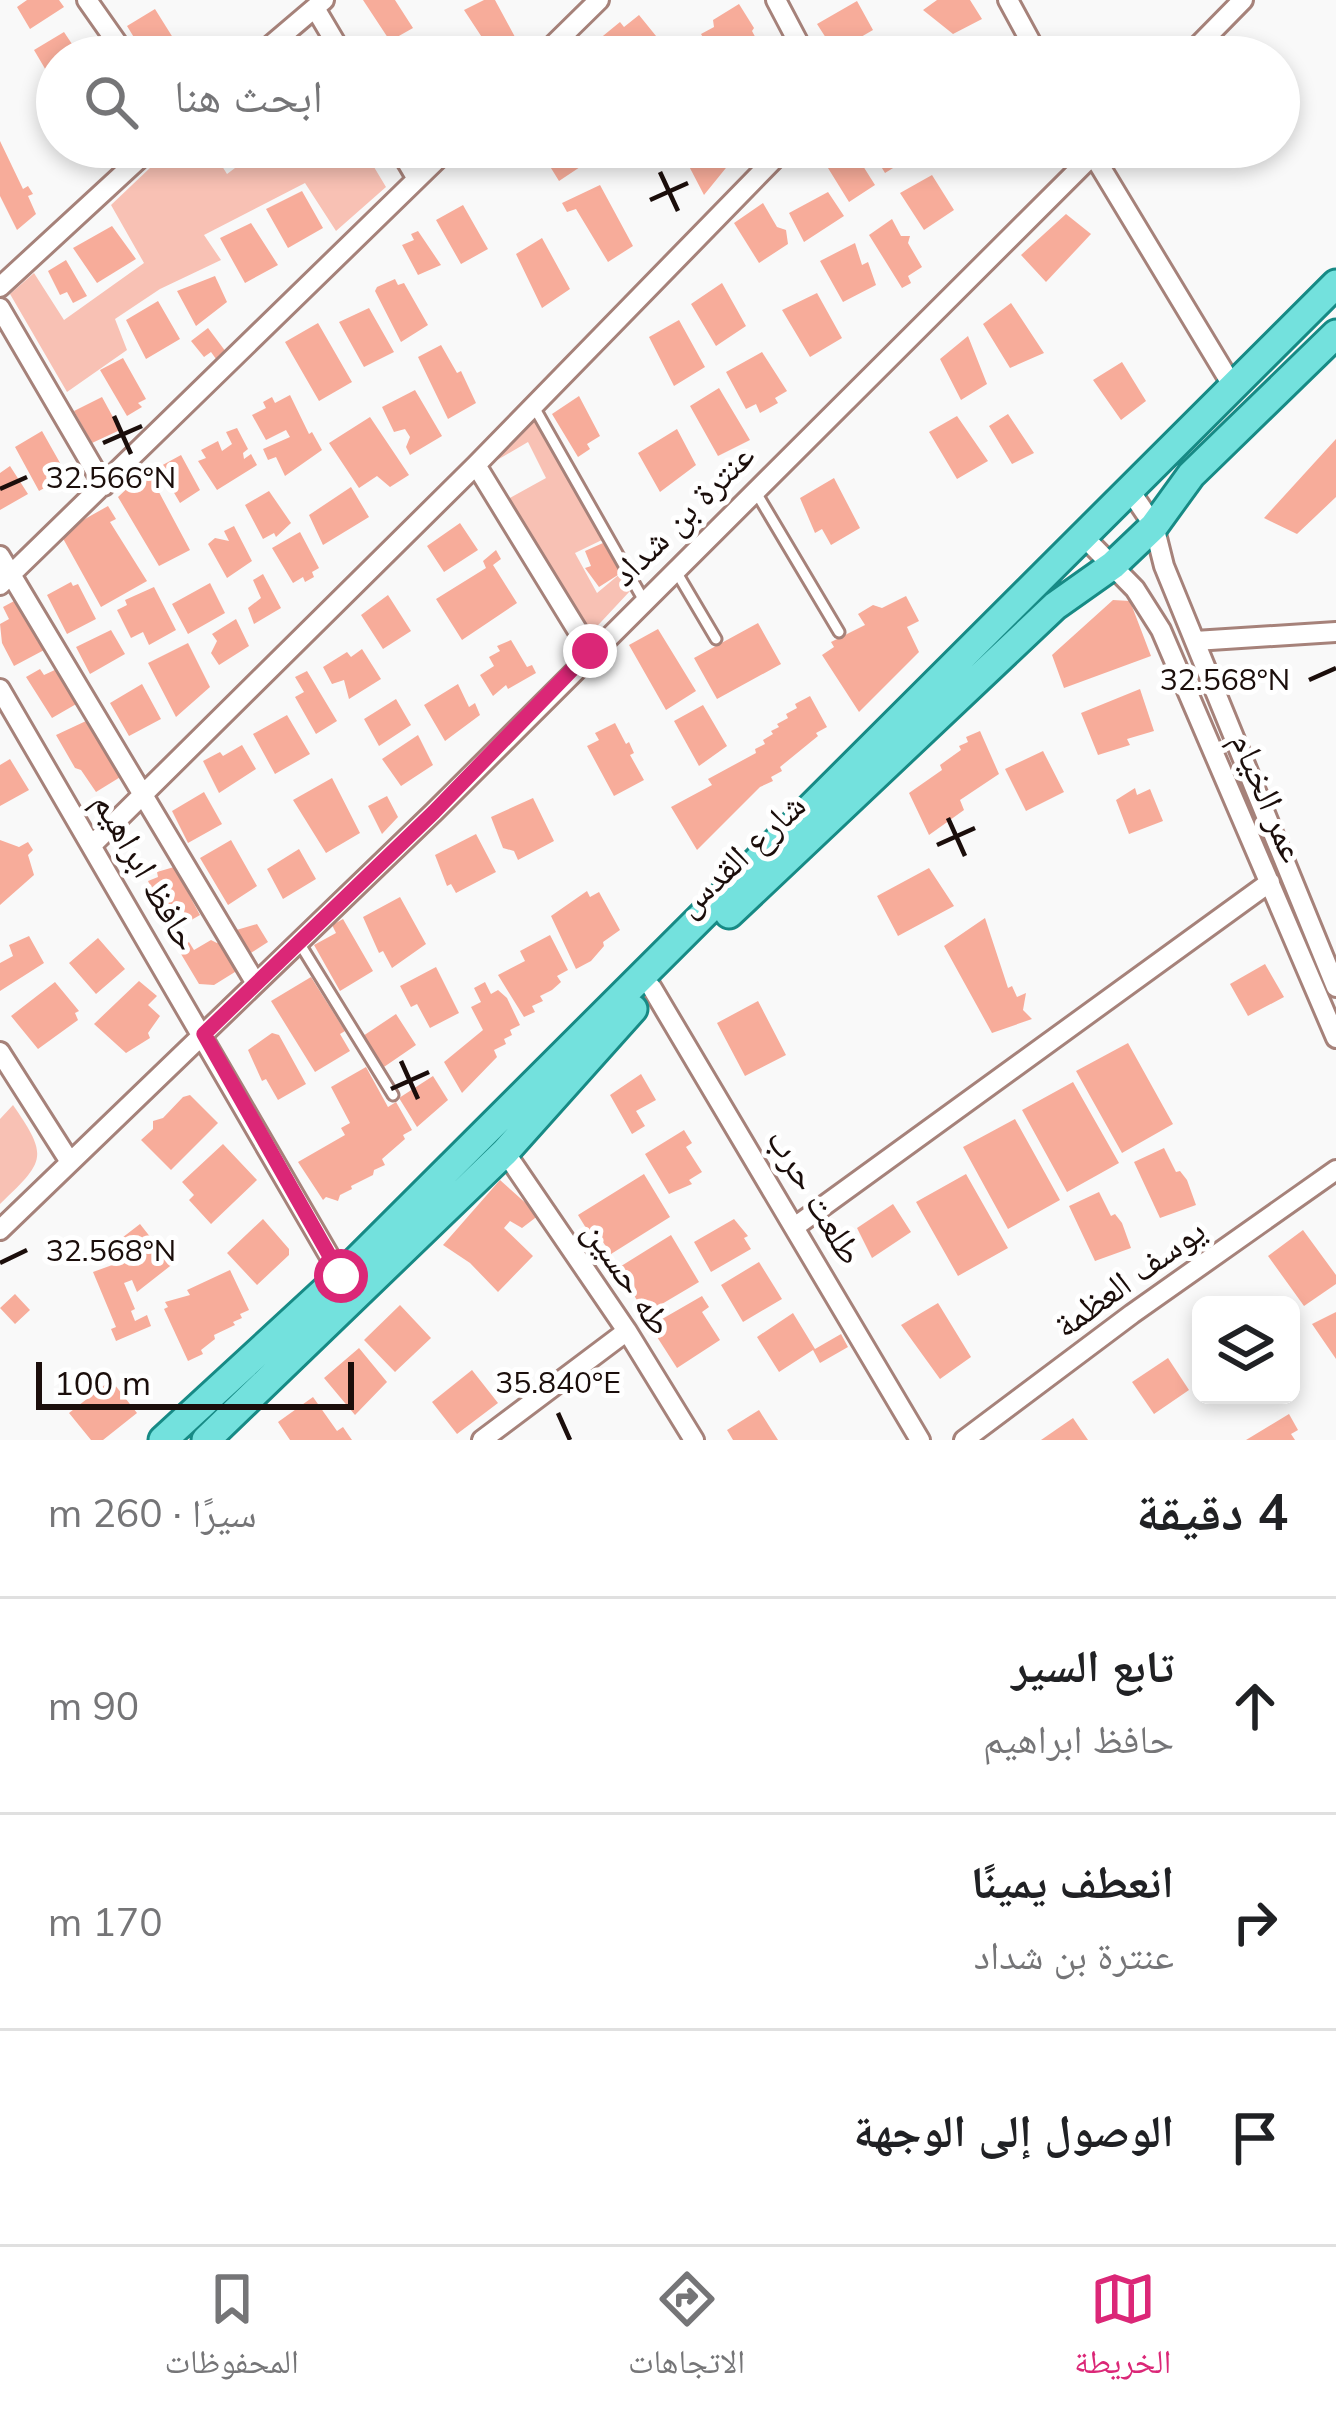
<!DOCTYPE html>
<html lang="ar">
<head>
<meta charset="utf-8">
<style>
	body { margin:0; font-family:Mulish,"Noto Naskh Arabic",sans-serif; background:#f6f6f6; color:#202124; direction:rtl }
	.controls { position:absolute; right:36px; bottom:36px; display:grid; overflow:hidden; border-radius:18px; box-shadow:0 6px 18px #0003 }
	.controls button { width:108px; height:108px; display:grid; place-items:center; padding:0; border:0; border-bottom:3px solid #e0e0e0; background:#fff; color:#202124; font:60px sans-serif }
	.scale { position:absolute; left:36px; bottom:30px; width:318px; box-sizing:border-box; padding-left:12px; border:6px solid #1b0e0b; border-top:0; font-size:33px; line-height:42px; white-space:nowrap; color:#1b0e0b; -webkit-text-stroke:9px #fff; paint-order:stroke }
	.stop { position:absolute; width:36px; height:36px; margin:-27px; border:9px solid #db2777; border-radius:50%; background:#fff }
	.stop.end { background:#db2777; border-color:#fff; box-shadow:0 3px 12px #0008 }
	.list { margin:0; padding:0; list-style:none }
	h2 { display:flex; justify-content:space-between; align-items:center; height:156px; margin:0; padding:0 48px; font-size:51px }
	h2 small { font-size:39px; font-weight:400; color:#757577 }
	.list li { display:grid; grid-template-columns:78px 1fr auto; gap:36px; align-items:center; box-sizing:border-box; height:216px; padding:0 48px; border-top:3px solid #e0e0e0 }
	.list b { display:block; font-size:45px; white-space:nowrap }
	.list p { margin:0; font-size:39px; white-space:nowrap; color:#757577 }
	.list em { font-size:39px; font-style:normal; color:#757577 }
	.icon { flex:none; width:66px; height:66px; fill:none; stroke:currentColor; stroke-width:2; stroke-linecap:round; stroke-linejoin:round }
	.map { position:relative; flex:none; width:1336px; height:1440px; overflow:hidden; direction:ltr }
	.search { position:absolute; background:#fff; box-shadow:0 6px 18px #0003; left:36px; right:36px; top:36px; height:132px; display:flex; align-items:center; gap:30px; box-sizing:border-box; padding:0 42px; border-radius:66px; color:#757577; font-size:45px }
	.sheet { height:804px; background:#fff }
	nav { display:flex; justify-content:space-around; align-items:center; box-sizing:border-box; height:168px; border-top:3px solid #e0e0e0; background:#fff; font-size:33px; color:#757577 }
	nav a { display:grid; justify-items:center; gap:6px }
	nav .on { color:#db2777 }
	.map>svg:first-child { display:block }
	.green { fill:#f8c1b4 }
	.building { fill:#f7ac9a }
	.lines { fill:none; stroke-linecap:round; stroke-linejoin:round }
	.service-casing { stroke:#a6827a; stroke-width:15 }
	.minor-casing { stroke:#a6827a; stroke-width:24 }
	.primary-casing { stroke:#178a85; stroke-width:33 }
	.service { stroke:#fff; stroke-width:9 }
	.minor { stroke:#fff; stroke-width:18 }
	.primary { stroke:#73e1dd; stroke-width:27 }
	.route { stroke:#db2777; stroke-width:15 }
	.ticks { fill:none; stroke:#1b0e0b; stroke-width:4.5 }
	.labels { text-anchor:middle; stroke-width:10; stroke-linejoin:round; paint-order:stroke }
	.street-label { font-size:36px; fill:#1b0e0b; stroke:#fff }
	.ticks-label { font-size:30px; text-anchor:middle; fill:#1b0e0b; stroke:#fff; stroke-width:10; stroke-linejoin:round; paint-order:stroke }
</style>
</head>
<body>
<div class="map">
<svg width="1336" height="1440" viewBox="0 0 1336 1440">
	<rect width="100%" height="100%" fill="#f9f9f9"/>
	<!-- green -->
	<path class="green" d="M172,147H210L227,174L263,147H362L386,187L336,231L305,183L204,235L221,260L160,289L115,319L127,350L67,392L10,294L34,273L64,320L144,263L111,205Z
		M533,419L604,539L575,553L597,593L621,573L630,591L587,637L508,499L546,478L528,442L492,463Z
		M13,1105C49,1157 45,1161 0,1204V1119Z"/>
	<!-- building -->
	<path class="building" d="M27,0H59L64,7L30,29L17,7Z
		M363,0H395L413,28L390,41Z
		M484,0H495L515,37L489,48L464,10Z
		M937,0H970L982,19L953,34L923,10Z
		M857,1L873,30L835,52L817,24Z
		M739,4L754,28L752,31L760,46L738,57L714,56L701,34L714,27L713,20Z
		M155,9L185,57H146L127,26Z
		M639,15L669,52L661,57H607L598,40L620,22L624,27Z
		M64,32L76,50L82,46L88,57H57L54,84L34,50Z
		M0,141L23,189L28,186L33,194L28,196L36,214L17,230L0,196Z
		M538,147H577L583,158L580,167L559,181Z
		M679,147H728L734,158L704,195Z
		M815,147L857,148L862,155L858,158L875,185L849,202Z
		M876,147H927L885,173L871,150Z
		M932,175L954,210L924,230L900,193Z
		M600,185L633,246L608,262L576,209L567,212L562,203Z
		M302,191L323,228L288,248L266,209Z
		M828,192L844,216L804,242L789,213Z
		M763,203L777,227L786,230L788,244L759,263L734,223Z
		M463,205L488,249L461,264L436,220Z
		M1066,214L1091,234L1046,282L1021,255Z
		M892,219L901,236H910L908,243L922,267L908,276L911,283L902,288L869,235Z
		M251,223L278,265L245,283L220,238Z
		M112,226L136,259L97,283L73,248Z
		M418,231L441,265L418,275L402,245L414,240L411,234Z
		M542,238L570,289L542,308L516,254Z
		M855,243L862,265L868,262L876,285L843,302L820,261Z
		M66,260L87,296L73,303L67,292L60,295L48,271Z
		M215,276L227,302L196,326L177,291Z
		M395,279L398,285L404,283L428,325L401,342L375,291L377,287Z
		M722,283L746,326L716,346L691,304Z
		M817,293L842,338L810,357L782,310Z
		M158,301L180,339L146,359L126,320Z
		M1011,303L1044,353L1010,368L983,324Z
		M369,308L394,352L364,367L339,322Z
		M679,320L705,367L674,386L649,337Z
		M318,323L352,382L319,401L285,342Z
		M208,328L226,352L216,359L211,352L204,357L191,341Z
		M968,336L987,384L961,400L940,359Z
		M441,345L457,373L461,371L476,403L448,419L418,357Z
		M762,352L787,391L775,398L778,403L760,413L756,404L746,409L726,372Z
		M123,358L146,399L138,403L142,407L127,416L100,370Z
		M1122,362L1146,401L1121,420L1093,380Z
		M719,388L750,440L718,456L690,406Z
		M415,390L442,436L410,455L406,447L410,437L405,429L394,432L382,407Z
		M290,395L309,434L312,432L322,450L285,476L276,457L268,460L263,449L290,437L286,430L266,440L252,415L266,408L263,402L272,397L275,403Z
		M579,396L600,436L587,444L590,449L578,457L552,414Z
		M102,397L120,430L92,443L74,411Z
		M1008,414L1034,453L1012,464L989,426Z
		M957,416L988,461L957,479L929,432Z
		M370,417L409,475L390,487L377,476L359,488L329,443Z
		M237,428L248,449L243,453L244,459L251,454L257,465L217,490L198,461L206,458L201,450L218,441L222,451L232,444L226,432Z
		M677,429L696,465L660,492L638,453Z
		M42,431L64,470L54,476L57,481L39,491L15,447Z
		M1336,439V497L1297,534L1264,518Z
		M181,455L200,490L180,503L159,467Z
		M10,466L28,494L0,510V473Z
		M150,467L156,479L153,481L190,550L159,566L118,497Z
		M834,478L860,528L831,545L822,529L815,533L800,498Z
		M351,487L369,517L323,545L309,515Z
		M269,491L291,523L276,537L274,533L263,539L245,505Z
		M108,506L116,519L110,522L147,581L101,607L60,533Z
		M460,523L478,550L444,572L427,546Z
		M234,526L252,561L227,578L208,544L215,538L229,541L224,531Z
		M300,532L319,568L312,572L314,577L305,582L303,577L293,583L272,548Z
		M603,543L621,573L599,587L585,568L591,566L585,551Z
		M496,550L501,559L493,565L517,603L462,640L436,599L486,568L483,561Z
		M263,574L281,608L254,624L248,608L261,598L253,580Z
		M71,582L73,586L78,584L96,619L67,634L47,595Z
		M210,583L225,613L188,634L172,604Z
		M154,587L176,630L149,645L143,632L131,638L117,610L127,605L125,600Z
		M388,595L411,631L383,649L361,615Z
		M906,596L919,621L907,627L919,652L859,712L822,655L834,647L831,642L865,625L858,614L873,605L882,608Z
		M16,600L38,642L41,640L46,649L14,666L2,643L0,624L9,619L3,607Z
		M1113,600L1130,601L1151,656L1064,688L1052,655Z
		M236,619L249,646L219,665L211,653L217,641L212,634Z
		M758,623L781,664L717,699L694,658Z
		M658,629L696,691L666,710L629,645Z
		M111,630L125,654L90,674L76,647Z
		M511,640L527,667L532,665L536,673L508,689L506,685L493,696L480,675L494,666L489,657L500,651L497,646Z
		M188,643L210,687L176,717L148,663Z
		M362,649L381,679L349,699L344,680L332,684L323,667L347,652L351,657Z
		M59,668L78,703L52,718L26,677L40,669L44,675Z
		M307,671L337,721L316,734L295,697L304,692L295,677Z
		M142,684L161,719L129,736L110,703Z
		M458,684L469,707L475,703L480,715L445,741L424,705Z
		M1140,689L1154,731L1127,739L1130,745L1098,755L1081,713Z
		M810,696L827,727L816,733L818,736L780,767L782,771L771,777L773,781L760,787L697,850L671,807L712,785L708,779L756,753L755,749L765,744L763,740L773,734L771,731L779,727L777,724L788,718L786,714L797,708L795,704Z
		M396,699L411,725L379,746L364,719Z
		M703,705L727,746L699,766L674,721Z
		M287,715L310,754L275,774L253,734Z
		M86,721L122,776L96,792L81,770L75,768L56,735Z
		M615,723L626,744L629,742L634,753L630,755L644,780L614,796L587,746L599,740L595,733Z
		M980,731L999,774L960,800L964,810L929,835L909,793L942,770L940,765L961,750L959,746L968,742L966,737Z
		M418,735L433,765L401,786L382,759Z
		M242,745L256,769L219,793L203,761L220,752L223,756Z
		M1043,751L1064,792L1026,811L1005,769Z
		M10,759L29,790L0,806V765Z
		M332,778L360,833L326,853L293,800Z
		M1135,788L1137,795L1150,789L1163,821L1129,834L1116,800Z
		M204,792L222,824L188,843L172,811Z
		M387,796L398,817L382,834L368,806Z
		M533,798L554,841L518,860L514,851L503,848L491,817Z
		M476,834L496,872L456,893L451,884L447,886L435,855Z
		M0,840L19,847L28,842L33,850L28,855L34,875L0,905Z
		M231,840L257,886L228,905L200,858Z
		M299,849L316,879L283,899L267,869Z
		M174,867L200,915L172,931L148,881L158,877L157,872Z
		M929,868L954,906L898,936L877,896Z
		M587,891L590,897L599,892L620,930L603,942L604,946L591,961L576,969L551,916Z
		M400,897L426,944L392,968L383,951L379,953L363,917Z
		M985,918L1008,988L1012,986L1017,997L1026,993L1023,1010L1032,1019L992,1033L944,946Z
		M343,919L373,971L340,991L314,945L336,933L332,925Z
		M257,924L268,942L246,956L233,931Z
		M550,935L568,970L557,976L561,982L552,990L540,996L543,1001L532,1006L535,1012L524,1017L498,975L525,961L520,951Z
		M29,936L44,963L0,991V963L13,956L9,945Z
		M98,938L125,969L96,994L69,963Z
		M225,938L243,967L214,985L199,984L178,949L189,942L194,950L211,940L217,943Z
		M1265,964L1284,997L1248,1016L1230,984Z
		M436,967L459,1013L430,1028L417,1004L411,1007L400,986Z
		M311,977L345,1031L340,1034L350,1051L315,1072L271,1001Z
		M139,981L157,996L148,1005L160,1016L148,1033L150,1038L126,1053L94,1024Z
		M55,982L79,1011L75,1013L78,1020L38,1049L11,1016Z
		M485,982L491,994L498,990L507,998L520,1025L510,1030L512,1035L504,1039L506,1044L494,1050L497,1057L462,1093L444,1062L483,1030L471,1007L481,1002L474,988Z
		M758,1001L786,1055L745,1076L717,1023Z
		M396,1014L416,1045L381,1069L360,1038Z
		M272,1033L279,1035L306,1084L278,1100L266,1079L262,1081L248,1050Z
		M1128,1043L1173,1124L1122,1153L1076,1071Z
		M366,1067L388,1107L396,1102L412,1130L403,1135L405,1139L382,1159L385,1165L374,1170L373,1175L351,1186L352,1189L340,1195L338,1201L326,1197L323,1200L298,1162L345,1135L341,1128L350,1123L331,1087Z
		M641,1074L656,1100L636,1111L645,1126L632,1134L610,1095Z
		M433,1076L448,1100L417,1127L399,1098Z
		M1073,1082L1119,1163L1067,1192L1022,1110Z
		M190,1095L218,1123L171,1170L141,1140L153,1129V1121L163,1118L183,1097Z
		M1015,1119L1060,1200L1008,1229L963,1147Z
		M684,1130L692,1143L686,1147L702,1172L689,1180L692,1184L669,1194L645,1154Z
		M223,1144L257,1180L211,1224L189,1200L194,1195L182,1182Z
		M1164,1148L1176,1172L1180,1171L1187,1180L1196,1205L1160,1218L1134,1162Z
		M644,1174L670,1217L611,1254L603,1242L597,1246L578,1215Z
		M966,1174L1008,1248L958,1276L916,1202Z
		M500,1180L539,1215L522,1228L510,1221L504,1228L533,1256L498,1292L470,1263L443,1245Z
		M1099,1192L1111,1216L1115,1214L1122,1223L1131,1248L1095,1261L1069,1206Z
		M893,1204L911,1232L872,1258L857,1228Z
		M263,1219L289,1249V1255L257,1285L227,1253Z
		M734,1219L748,1236L744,1238L751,1249L711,1272L694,1242Z
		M140,1224L155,1243L160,1239L174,1263L137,1292L132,1280L124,1283L135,1309L131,1311L135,1321L147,1315L151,1326L116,1341L111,1329L116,1327L93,1272L115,1264L105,1251Z
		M1303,1230L1336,1275V1284L1304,1306L1268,1256Z
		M671,1235L699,1282L645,1314L618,1268Z
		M759,1262L782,1299L743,1322L721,1285Z
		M230,1270L249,1310L240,1314L242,1318L233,1322L235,1325L214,1335L215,1339L201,1350L203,1354L188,1361L164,1309L168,1307L165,1302L190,1295L187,1290Z
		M15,1294L30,1310L15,1324L0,1308Z
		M702,1296L709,1307L702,1312L720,1340L677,1368L650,1326Z
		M938,1303L971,1357L940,1379L901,1325Z
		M400,1305L431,1338L395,1372L364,1340Z
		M1336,1312V1359L1312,1324Z
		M793,1313L815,1349L841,1334L848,1347L820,1363L813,1350L779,1372L757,1337Z
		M359,1348L387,1382L355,1415L324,1378Z
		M1168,1358L1189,1390L1154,1414L1132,1382Z
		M472,1370L498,1403L457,1434L432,1402Z
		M111,1380L137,1413L103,1440H91L69,1413Z
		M313,1397L337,1431L343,1427L352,1440H290L278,1422Z
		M759,1410L778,1440H733L727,1430Z
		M1289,1414L1298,1430L1291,1434L1295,1440H1246Z
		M1073,1418L1088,1440H1041Z"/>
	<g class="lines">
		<!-- service casing -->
		<g class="service-casing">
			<path id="service" d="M534,407L643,599
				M754,489L839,632
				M677,573L716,639
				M298,941L393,1095"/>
		</g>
		<!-- minor casing -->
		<g class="minor-casing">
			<path id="minor" d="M87,0L127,57
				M776,0L806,57
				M1008,0L1039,57
				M315,8L344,57
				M257,57L324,0
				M541,57L599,0
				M1187,57L1243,0
				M398,147L417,179
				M1089,148L1232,385
				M0,287L152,147
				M0,308L104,486
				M476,465L590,651
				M1129,489L1154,526L1164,566L1336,987
				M1083,536L1135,589L1161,630L1336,1038
				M0,556L255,982
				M0,585L450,147
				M1195,641L1336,632
				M0,689L341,1276
				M93,844L476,465L786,147
				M652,988L920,1440
				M0,1052L70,1162
				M505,1152L627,1331L694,1440
				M796,1226L1270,882
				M0,1230L434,812L1101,147
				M482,1440L627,1331
				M964,1440L1132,1314L1336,1170"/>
		</g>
		<!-- primary casing -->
		<g class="primary-casing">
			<path id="primary" d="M729,914L1055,606L1113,565L1154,526L1191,475L1336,334
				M163,1440L341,1276L1336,284
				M206,1440L505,1152L633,1009"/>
		</g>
		<!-- service -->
		<use href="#service" class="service"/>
		<!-- minor -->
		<use href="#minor" class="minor"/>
		<!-- primary -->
		<use href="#primary" class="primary"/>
	</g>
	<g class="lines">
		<!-- route -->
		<path class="route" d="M341,1276L204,1034L434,812L590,651"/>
	</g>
	<!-- ticks -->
	<path class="ticks" d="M660,172L678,211M650,200L688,183M114,416L131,454M103,443L142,426M0,489L27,477M1309,680L1336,668M948,818L965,856M937,845L975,828M401,1061L418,1099M391,1089L429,1072M0,1263L27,1250M558,1413L570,1440"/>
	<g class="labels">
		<!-- street labels -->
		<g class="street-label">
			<text transform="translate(682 514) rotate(-45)" y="13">عنترة بن شداد</text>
			<text transform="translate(1269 797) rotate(67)" y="13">عمر الخيام</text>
			<text transform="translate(740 854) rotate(-43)" y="13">شارع القدس</text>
			<text transform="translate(147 871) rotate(60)" y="13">حافظ ابراهيم</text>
			<text transform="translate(816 1196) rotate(59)" y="13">طلعت حرب</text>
			<text transform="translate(629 1277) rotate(56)" y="13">طه حسين</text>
			<text transform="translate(1129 1277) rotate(-36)" y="13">يوسف العظمة</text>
		</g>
	</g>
	<g class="ticks-label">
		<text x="111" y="488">32.566°N</text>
		<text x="1225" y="690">32.568°N</text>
		<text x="111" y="1261">32.568°N</text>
		<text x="558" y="1393">35.840°E</text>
	</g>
</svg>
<div class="controls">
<button><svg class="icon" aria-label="layers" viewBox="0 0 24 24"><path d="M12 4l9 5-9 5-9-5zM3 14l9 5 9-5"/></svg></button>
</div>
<div class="scale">100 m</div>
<div class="stop" style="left:341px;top:1276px"></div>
<div class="stop end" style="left:590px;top:651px"></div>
<div class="search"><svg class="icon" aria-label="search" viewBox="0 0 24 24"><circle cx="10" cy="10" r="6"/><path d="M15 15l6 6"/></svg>ابحث هنا</div>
</div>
<section class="sheet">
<h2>4 دقيقة<small>سيرًا · 260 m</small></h2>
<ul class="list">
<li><svg class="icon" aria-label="ahead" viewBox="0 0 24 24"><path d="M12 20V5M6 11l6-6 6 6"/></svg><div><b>تابع السير</b><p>حافظ ابراهيم</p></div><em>90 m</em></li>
<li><svg class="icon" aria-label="right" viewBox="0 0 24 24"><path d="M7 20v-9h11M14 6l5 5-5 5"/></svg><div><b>انعطف يمينًا</b><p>عنترة بن شداد</p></div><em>170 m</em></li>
<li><svg class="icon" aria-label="arrive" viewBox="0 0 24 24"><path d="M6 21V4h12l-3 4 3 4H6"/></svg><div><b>الوصول إلى الوجهة</b></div></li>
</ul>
</section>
<nav>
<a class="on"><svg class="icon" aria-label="map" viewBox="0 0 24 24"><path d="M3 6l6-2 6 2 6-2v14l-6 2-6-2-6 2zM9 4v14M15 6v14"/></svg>الخريطة</a>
<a><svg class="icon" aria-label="directions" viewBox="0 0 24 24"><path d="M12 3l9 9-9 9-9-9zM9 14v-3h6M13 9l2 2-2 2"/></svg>الاتجاهات</a>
<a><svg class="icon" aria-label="saved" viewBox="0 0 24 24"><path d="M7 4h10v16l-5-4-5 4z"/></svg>المحفوظات</a>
</nav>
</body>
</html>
